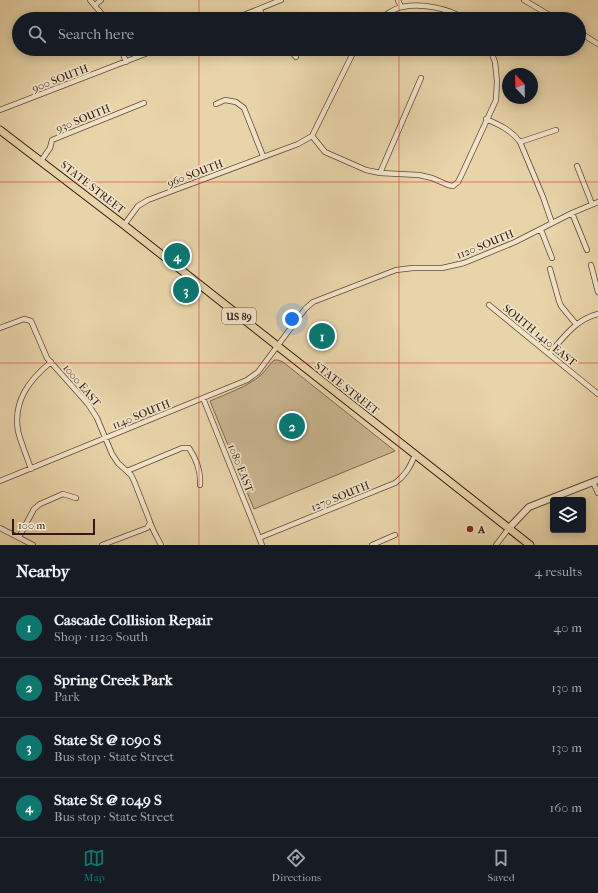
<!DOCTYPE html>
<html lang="en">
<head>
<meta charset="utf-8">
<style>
	body { margin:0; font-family:"IM FELL French Canon",serif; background:#242831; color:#f1f3f6 }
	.controls { position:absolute; right:12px; bottom:12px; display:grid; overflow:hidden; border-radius:4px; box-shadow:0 2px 10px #0003 }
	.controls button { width:36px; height:36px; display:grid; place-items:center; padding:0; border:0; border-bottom:1px solid #363941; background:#171b24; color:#f1f3f6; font:20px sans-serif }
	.compass { position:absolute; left:502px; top:68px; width:36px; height:36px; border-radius:50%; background:#171b24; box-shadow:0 2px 10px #0003; rotate:338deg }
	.scale { position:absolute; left:12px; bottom:10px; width:83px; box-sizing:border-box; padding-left:4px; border:2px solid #301c14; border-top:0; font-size:11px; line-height:14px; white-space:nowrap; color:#301c14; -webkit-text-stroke:3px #f0e3c7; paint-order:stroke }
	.you { position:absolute; left:292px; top:319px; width:14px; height:14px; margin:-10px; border:3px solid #fff; border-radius:50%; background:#1a73e8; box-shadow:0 0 0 6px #1a73e833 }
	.badge { display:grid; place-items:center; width:26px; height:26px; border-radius:50%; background:#0f766e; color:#fff; font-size:13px; font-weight:700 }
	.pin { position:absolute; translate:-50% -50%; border:2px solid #fff; box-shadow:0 1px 4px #0006 }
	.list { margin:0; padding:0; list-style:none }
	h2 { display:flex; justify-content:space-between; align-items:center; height:52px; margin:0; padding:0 16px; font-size:17px }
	h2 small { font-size:13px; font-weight:400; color:#9ea1a6 }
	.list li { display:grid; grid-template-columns:26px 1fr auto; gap:12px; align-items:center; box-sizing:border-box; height:60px; padding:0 16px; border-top:1px solid #363941 }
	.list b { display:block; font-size:15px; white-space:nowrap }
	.list p { margin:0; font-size:13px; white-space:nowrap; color:#9ea1a6 }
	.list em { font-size:13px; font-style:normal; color:#9ea1a6 }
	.icon { flex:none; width:22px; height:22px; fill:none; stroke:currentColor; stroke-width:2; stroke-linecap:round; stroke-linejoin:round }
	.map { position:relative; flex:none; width:598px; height:545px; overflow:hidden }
	.search { position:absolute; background:#171b24; box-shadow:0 2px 10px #0003; left:12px; right:12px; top:12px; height:44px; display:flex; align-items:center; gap:10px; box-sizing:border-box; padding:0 14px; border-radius:22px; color:#9ea1a6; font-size:15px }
	.sheet { height:292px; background:#171b24 }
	nav { display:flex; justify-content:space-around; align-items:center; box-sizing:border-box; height:56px; border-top:1px solid #363941; background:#171b24; font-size:11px; color:#9ea1a6 }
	nav a { display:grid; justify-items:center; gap:2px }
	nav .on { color:#0f766e }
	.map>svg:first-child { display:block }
	.green { fill:#c9b590; stroke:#7c6852 }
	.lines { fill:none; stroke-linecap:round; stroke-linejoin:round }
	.minor-casing { stroke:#5e4a39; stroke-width:6 }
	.tertiary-casing { stroke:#5e4a39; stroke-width:8 }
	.primary-casing { stroke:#301c14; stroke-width:9 }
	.minor { stroke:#f0e3c7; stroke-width:4.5 }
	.tertiary { stroke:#f0e3c7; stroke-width:6 }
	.primary { stroke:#e8d4a9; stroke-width:7 }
	.grid { fill:none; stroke:#d62828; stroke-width:1; stroke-opacity:0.55 }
	.poi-dot { fill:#8f2418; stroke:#f0e3c7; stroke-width:1.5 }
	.labels { text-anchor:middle; stroke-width:3.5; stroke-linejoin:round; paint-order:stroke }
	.shield { fill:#f0e3c7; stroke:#6a584a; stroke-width:1 }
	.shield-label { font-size:10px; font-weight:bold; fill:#301c14 }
	.street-label { font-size:11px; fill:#301c14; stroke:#f0e3c7 }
	.poi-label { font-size:11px; font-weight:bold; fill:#301c14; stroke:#f0e3c7; text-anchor:start }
</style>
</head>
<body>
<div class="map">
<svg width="598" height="545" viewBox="0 0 598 545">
	<rect width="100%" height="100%" fill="#e8d4a9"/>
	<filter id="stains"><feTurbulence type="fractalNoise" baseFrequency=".005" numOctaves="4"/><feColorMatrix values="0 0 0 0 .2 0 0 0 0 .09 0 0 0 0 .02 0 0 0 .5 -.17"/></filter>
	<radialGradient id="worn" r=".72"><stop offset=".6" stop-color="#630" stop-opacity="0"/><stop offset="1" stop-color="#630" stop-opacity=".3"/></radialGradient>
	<!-- green -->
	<path class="green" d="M274,360H278L283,362L395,451L254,509L210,401C228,393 247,387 261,375C266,370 269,365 274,360Z"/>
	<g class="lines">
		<!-- minor casing -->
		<g class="minor-casing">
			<path id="minor" d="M90,0L106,19
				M398,0L401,7
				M524,0L556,19
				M95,5L101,0
				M259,9L265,19
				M234,19L281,0
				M380,19C386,15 394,8 402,7C422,3 448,8 465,19
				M579,32L598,44
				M121,49L126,62
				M289,49L296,57
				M216,104L225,100L236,102L244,108L263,156
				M0,110L158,49
				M486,119C500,125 511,130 520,142L543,197L552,223
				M312,136L325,152L366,170L380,173L419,175L432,178L448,185L453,186L458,182L462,174L496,100L497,81L495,62L490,49
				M520,142L556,130
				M41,161L50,148L52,140L144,103
				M577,166L592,204
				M380,173L421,78
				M572,213L587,250
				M124,225L138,206L148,200L298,144L312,136L355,49
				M541,230L552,258
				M591,265L598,292
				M550,269L559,301L561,306L576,324
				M489,305L598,394
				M0,328L24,319L31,321L47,358L88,404L97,418L112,454L118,463L131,475L134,481L149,519C150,525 158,539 161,545
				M549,354C564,337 575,320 598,314
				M203,398L262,545
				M31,469C27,457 21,443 18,431C13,401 29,380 51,362
				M127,471L182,448H189C197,460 201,472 200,485
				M0,481L247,380L258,372L305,309L313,302L396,270L413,268H442L464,263L515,242L572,213L598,202
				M593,482L598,493
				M0,528L33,545
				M19,537L34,509L40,504L63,494L76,498
				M259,538L395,483C405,476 410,467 415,455
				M102,545L147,528L150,523
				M372,545L395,535
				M496,545L509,528"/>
		</g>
		<!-- tertiary casing -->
		<g class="tertiary-casing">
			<path id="tertiary" d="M509,528L529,507L598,480"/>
		</g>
		<!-- primary casing -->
		<g class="primary-casing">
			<path id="primary" d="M0,130L124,225L530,545"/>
		</g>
		<!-- minor -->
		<use href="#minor" class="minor"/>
		<!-- tertiary -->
		<use href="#tertiary" class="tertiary"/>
		<!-- primary -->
		<use href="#primary" class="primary"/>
	</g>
	<!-- grid -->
	<path class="grid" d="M199,0V19M399,0V19M199,49V545M399,49V545M0,182H598M0,363H598"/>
	<!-- markers -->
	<circle class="poi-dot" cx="470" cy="529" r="4"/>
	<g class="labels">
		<!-- shield labels -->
		<rect class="shield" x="222" y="308" width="34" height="16" rx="3"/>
		<g class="shield-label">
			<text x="239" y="320">US 89</text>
		</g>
		<!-- street labels -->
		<g class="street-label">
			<text transform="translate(60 78) rotate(-21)" y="4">900 SOUTH</text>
			<text transform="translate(83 118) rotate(-22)" y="4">930 SOUTH</text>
			<text transform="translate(195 173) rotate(-21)" y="4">960 SOUTH</text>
			<text transform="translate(93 187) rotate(38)" y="4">STATE STREET</text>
			<text transform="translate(485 244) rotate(-22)" y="4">1120 SOUTH</text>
			<text transform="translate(540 335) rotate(39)" y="4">SOUTH 1410 EAST</text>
			<text transform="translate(82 385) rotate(50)" y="4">1000 EAST</text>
			<text transform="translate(347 388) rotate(38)" y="4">STATE STREET</text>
			<text transform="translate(141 414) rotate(-22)" y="4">1140 SOUTH</text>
			<text transform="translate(241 468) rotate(68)" y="4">1080 EAST</text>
			<text transform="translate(340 496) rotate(-22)" y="4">1270 SOUTH</text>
		</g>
		<!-- poi labels -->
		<g class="poi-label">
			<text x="478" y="533">A</text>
		</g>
	</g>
	<rect width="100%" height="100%" filter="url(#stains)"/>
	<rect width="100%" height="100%" fill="url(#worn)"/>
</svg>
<div class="controls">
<button><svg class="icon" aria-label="layers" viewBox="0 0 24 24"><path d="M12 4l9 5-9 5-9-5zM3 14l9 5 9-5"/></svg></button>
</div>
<svg class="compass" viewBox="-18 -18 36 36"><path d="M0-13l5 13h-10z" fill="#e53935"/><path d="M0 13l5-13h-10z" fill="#9ea1a6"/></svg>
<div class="scale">100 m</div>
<div class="you"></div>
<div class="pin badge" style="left:322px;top:336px">1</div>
<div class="pin badge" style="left:292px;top:426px">2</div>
<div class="pin badge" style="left:186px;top:290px">3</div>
<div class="pin badge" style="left:177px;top:256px">4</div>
<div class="search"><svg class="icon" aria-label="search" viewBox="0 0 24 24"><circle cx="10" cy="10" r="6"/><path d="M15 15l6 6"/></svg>Search here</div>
</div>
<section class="sheet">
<h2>Nearby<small>4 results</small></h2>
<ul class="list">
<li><span class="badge">1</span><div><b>Cascade Collision Repair</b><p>Shop · 1120 South</p></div><em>40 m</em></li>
<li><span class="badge">2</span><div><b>Spring Creek Park</b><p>Park</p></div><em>130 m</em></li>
<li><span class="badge">3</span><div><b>State St @ 1090 S</b><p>Bus stop · State Street</p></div><em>130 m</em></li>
<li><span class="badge">4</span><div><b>State St @ 1049 S</b><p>Bus stop · State Street</p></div><em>160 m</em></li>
</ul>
</section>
<nav>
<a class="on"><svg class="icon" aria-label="map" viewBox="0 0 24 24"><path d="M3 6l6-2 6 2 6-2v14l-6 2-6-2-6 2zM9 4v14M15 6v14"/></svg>Map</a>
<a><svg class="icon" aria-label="directions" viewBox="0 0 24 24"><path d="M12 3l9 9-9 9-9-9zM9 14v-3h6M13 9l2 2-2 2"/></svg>Directions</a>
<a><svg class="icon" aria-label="saved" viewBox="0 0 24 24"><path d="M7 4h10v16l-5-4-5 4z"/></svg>Saved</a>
</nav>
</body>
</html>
